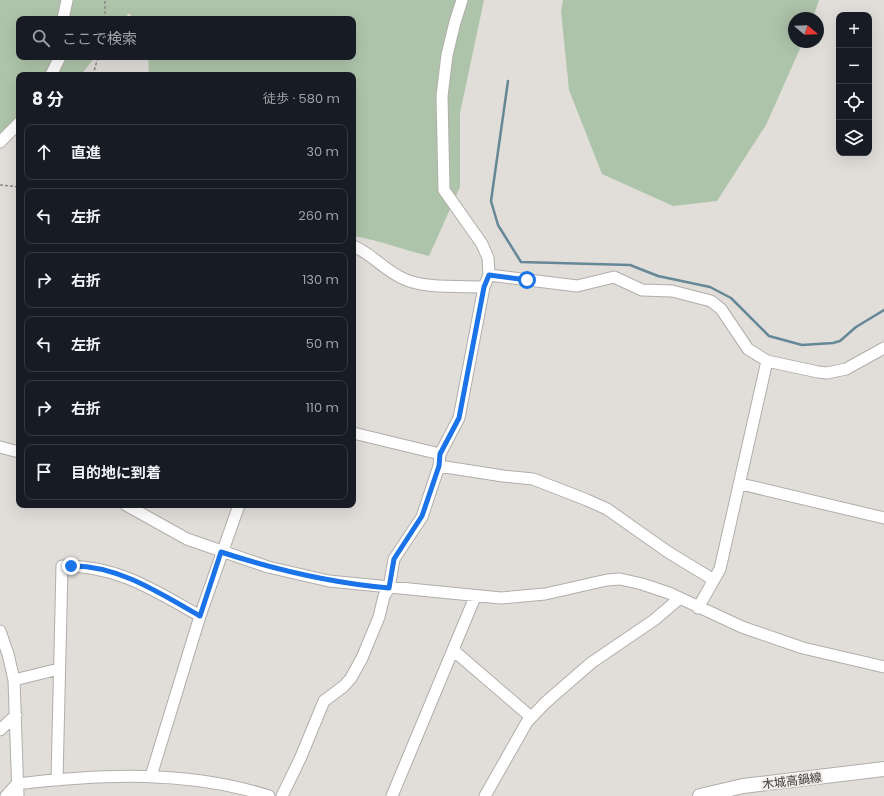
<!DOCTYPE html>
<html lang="ja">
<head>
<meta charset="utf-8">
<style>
	body { margin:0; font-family:Poppins,"Noto Sans JP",sans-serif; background:#242831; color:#f1f3f6 }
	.controls { position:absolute; right:12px; top:12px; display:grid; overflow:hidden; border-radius:8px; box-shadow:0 4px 16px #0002 }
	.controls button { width:36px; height:36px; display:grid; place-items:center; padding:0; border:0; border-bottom:1px solid #363941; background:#171b24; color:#f1f3f6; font:20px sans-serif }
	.compass { position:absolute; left:788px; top:12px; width:36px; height:36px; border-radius:50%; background:#171b24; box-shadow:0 4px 16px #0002; rotate:109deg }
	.stop { position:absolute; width:12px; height:12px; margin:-9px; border:3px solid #1a73e8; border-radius:50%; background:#fff }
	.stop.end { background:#1a73e8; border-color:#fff; box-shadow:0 1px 4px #0008 }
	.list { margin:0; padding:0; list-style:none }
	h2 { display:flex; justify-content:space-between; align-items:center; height:52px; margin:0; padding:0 16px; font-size:17px }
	h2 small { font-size:13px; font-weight:400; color:#9ea1a6 }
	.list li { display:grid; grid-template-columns:26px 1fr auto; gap:12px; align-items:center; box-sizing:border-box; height:56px; margin:0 8px 8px; padding:0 8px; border:1px solid #363941; border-radius:8px }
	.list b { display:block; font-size:15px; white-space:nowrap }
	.list em { font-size:13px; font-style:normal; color:#9ea1a6 }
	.icon { flex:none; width:22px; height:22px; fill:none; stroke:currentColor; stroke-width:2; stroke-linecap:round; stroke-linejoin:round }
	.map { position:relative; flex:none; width:884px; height:796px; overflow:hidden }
	.search { position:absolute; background:#171b24; box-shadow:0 4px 16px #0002; left:16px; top:16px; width:340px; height:44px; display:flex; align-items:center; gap:10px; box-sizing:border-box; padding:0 14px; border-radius:8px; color:#9ea1a6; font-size:15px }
	.panel { position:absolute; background:#171b24; box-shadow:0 4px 16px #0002; left:16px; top:72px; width:340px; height:436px; border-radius:8px }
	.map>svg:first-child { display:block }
	.green { fill:#aec4aa }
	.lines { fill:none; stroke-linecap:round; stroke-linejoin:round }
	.stream { stroke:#668798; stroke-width:2.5 }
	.minor-casing { stroke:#b1aeaa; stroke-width:13 }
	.major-casing { stroke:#b1aeaa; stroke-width:16 }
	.path { stroke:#8a8885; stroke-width:1.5; stroke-dasharray:3 2; stroke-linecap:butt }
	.minor { stroke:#fff; stroke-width:11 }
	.major { stroke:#fff; stroke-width:14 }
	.route { stroke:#1a73e8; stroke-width:5 }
	.labels { text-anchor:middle; stroke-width:3.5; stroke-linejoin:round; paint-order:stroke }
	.street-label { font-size:12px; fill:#3e3c3b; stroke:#eeebe7 }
</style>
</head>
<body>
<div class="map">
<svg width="884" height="796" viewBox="0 0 884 796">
	<rect width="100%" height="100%" fill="#e1deda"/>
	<!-- green -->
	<path class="green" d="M0,0H484L460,113V187L429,256C403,250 379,240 353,236V75H149L148,57H353V19H134L129,13L124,19H19V57H95L81,75H19V134L0,143Z
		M563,0H819L813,18H794V42H803L766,125L717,201L673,206L602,174L569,90L561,11Z"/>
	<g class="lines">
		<!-- stream -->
		<path class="stream" d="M508,81L491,201L498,225L521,262L630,265L658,276L710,287L731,298L769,336L802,345L833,343L840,341L856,327L884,310"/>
		<!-- minor casing -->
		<g class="minor-casing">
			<path id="minor" d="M63,19L67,0
				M51,75L60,57
				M0,142L19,123
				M353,246C371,253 384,270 402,278C423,289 460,286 484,287
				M489,275L577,286L614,277L642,290L672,291L711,301L721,309L748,349L767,361L818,372L827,373L846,369L884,348
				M353,433L440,454
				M0,447L19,452
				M439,466L503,476L533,479L587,500L607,509L668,552L714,580
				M741,484L884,518
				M126,505L187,539L268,567L329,581L501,598L545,594L607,580L620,579L642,584L669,593L742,627L803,648L884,667
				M698,608L720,569L767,361
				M0,631L8,654L14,680L18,796
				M453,650L531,717
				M14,680L59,669
				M0,730L16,715
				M151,776L200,616L239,505
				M57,780L62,566C117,565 154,590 200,616
				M6,796L17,784C102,774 187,770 269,796
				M282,796L300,759L324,701L344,686L351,678L362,658L379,617L384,596L389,588L394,559L422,517L439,466L440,454L459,418L484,287L489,275L488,258L482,244L444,190L442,96L447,55L455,22L462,0
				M392,796L475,597
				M485,796L527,722L545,703L591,663L654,620L680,598"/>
		</g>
		<!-- major casing -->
		<g class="major-casing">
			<path id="major" d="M700,796L743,786L884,769"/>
		</g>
		<!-- path -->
		<path class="path" d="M105,19V0
			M93,75L98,57
			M0,185L19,187"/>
		<!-- minor -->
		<use href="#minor" class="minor"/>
		<!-- major -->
		<use href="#major" class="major"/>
	</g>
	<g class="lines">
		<!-- route -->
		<path class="route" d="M71,566C118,565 161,594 200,616L221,552C276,570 331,583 389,588L394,559L422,516L439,466L440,454L459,418L484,287L489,275L527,280"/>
	</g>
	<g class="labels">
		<!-- street labels -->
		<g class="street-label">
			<text transform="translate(792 781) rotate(-7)" y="4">木城高鍋線</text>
		</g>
	</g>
</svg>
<div class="controls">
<button>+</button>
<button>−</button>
<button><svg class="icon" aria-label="locate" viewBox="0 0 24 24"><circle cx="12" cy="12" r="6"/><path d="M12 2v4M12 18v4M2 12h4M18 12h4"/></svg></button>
<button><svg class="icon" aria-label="layers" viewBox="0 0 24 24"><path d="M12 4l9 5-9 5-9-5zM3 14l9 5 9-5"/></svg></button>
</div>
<svg class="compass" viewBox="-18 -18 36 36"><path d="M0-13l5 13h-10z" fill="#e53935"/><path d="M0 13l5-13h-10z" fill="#9ea1a6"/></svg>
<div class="stop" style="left:527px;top:280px"></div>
<div class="stop end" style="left:71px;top:566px"></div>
<div class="search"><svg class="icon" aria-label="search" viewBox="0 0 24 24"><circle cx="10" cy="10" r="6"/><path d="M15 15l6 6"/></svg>ここで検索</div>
<section class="panel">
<h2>8 分<small>徒歩 · 580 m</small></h2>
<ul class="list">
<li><svg class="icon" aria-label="ahead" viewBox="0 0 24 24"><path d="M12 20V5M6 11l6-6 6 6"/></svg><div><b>直進</b></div><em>30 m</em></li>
<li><svg class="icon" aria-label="left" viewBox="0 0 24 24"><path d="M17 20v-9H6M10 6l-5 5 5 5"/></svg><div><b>左折</b></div><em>260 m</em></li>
<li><svg class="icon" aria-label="right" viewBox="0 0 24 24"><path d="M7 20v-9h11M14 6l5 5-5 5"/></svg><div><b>右折</b></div><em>130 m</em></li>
<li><svg class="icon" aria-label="left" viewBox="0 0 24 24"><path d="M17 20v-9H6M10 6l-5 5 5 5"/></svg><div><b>左折</b></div><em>50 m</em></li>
<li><svg class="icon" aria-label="right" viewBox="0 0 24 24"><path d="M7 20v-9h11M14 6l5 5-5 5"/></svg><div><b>右折</b></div><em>110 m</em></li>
<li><svg class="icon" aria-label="arrive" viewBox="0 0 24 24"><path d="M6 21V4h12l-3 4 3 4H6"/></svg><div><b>目的地に到着</b></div></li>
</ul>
</section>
</div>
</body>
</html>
